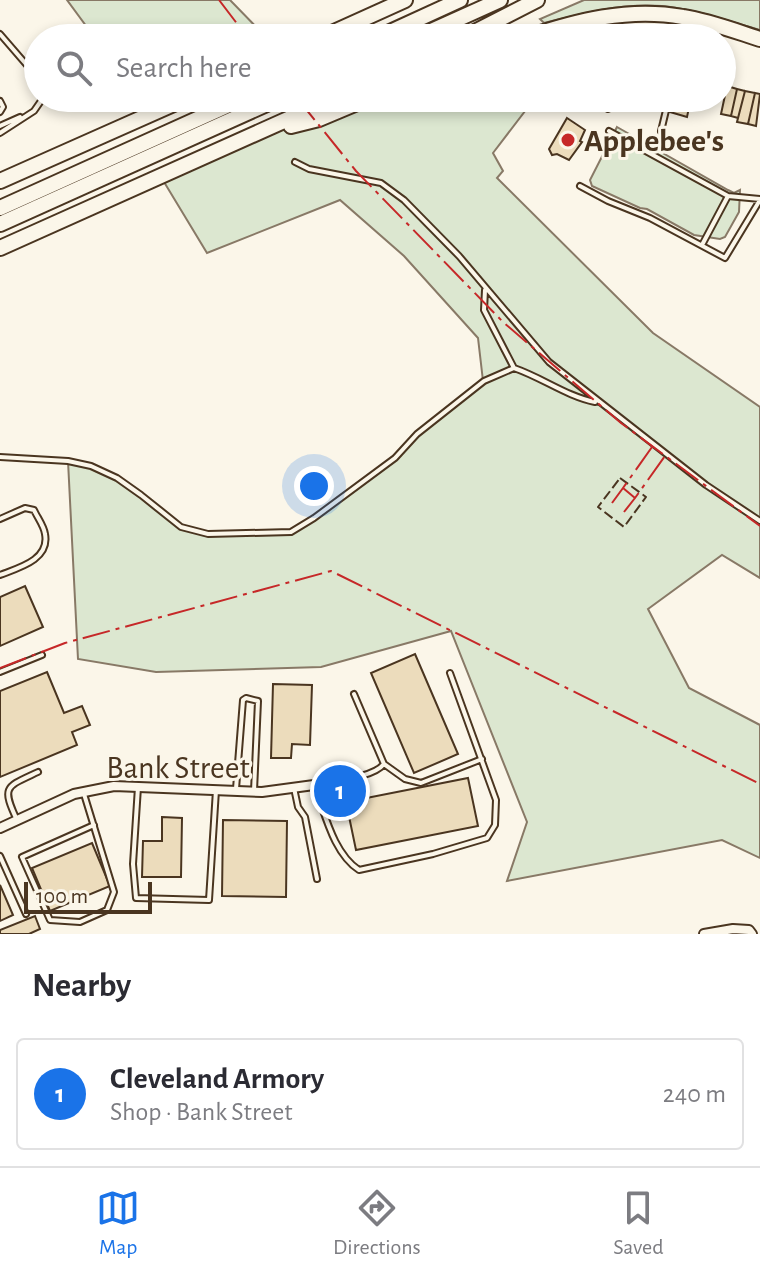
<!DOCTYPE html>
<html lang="en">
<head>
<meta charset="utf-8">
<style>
	body { margin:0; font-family:"Alegreya Sans",sans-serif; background:#f7f7f7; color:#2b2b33 }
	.scale { position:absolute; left:24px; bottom:20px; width:128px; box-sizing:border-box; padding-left:8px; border:4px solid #4a3520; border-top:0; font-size:22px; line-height:28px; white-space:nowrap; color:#4a3520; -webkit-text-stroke:6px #fbf6e9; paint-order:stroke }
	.you { position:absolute; left:314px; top:486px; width:28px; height:28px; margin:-20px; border:6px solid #fff; border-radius:50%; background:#1a73e8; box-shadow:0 0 0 12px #1a73e833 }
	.badge { display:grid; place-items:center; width:52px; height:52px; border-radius:50%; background:#1a73e8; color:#fff; font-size:26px; font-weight:700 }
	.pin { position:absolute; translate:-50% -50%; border:4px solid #fff; box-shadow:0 2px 8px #0006 }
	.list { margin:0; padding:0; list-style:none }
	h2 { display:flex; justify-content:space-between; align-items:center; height:104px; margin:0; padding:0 32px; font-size:34px }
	h2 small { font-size:26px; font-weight:400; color:#7c7c81 }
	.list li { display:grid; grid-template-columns:52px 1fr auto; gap:24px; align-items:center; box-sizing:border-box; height:112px; margin:0 16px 16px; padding:0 16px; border:2px solid #e1e1e2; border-radius:8px }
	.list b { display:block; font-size:30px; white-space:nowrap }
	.list p { margin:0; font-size:26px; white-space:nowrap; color:#7c7c81 }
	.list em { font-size:26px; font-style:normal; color:#7c7c81 }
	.icon { flex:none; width:44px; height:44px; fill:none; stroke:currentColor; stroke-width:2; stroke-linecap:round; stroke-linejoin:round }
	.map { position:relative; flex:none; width:760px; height:934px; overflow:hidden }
	.search { position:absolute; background:#fff; box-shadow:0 4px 12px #0003; left:24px; right:24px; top:24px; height:88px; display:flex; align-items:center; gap:20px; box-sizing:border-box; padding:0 28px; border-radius:44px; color:#7c7c81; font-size:30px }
	.sheet { height:232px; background:#fff }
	nav { display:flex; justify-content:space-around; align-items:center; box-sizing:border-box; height:112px; border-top:2px solid #e1e1e2; background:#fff; font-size:22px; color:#7c7c81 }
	nav a { display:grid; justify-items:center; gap:4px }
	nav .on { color:#1a73e8 }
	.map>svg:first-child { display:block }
	.green { fill:#dce7d0; stroke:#887966; stroke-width:2 }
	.building { fill:#ecdcbc; stroke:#4a3520; stroke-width:2 }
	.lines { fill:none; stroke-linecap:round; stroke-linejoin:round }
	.service-casing { stroke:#4a3520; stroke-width:8 }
	.minor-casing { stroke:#4a3520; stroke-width:12 }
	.motorway-casing { stroke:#4a3520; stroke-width:18 }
	.service { stroke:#fbf6e9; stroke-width:4 }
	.minor { stroke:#fbf6e9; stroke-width:8 }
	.motorway { stroke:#fbf6e9; stroke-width:14 }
	.fence { stroke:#4a3520; stroke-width:2; stroke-dasharray:10 4; stroke-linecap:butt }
	.power { stroke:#c62828; stroke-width:2; stroke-dasharray:28 6 4 6; stroke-linecap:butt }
	.poi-dot { fill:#c62828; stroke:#fbf6e9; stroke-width:3 }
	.labels { text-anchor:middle; stroke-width:6; stroke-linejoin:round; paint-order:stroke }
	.poi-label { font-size:32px; font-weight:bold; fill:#4a3520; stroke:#fbf6e9; text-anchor:start }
	.street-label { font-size:32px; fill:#4a3520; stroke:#fbf6e9 }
</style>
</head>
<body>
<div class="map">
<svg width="760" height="934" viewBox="0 0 760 934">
	<rect width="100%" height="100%" fill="#fbf6e9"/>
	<!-- green -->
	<path class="green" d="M67,0H230L267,38H95Z
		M584,0H760V30C728,21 695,9 662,6C622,3 582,13 544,23L540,19Z
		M369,98H535L493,153L503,171L497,178L653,333L760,407V578L722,555L648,609L689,688L760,725V858L722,840L507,881L527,822L451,631L321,667L156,672L78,659L68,461L91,466L117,478L181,527L208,534L291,532L395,458L417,434L483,381L478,338L404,256L340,200L207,253L161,177L263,132Z
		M617,127L728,190L734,193L740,190L739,212L725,237L720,239L694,235L647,209L640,208L592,186L590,180Z"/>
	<!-- building -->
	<path class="building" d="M727,86L737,89L731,116L721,114Z
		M737,89L745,91L738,118L731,116Z
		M745,91L755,93L748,124L737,122Z
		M755,93L760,94L756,126L748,124Z
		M673,98H691L687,117L670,112Z
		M567,118L585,130L580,141L582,142L569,160L557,154L552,155L549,149Z
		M25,586L43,627L0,646V597Z
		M415,654L458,754L414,773L371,673Z
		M47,672L64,713L82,706L90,725L72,732L77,745L0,777V691Z
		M273,684L312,685L310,745L292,744L291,758H271Z
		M468,778L478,826L356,850L346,802Z
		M162,817L182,818L181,877H142L143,841H162Z
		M223,820L287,821L286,897L222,896Z
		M92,843L110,886L50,911L32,868Z
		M0,885L13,915L0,921Z
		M35,916L40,929L29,934H0V930Z"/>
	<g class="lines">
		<!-- service casing -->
		<g class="service-casing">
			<path id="service" d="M0,34L38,78
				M605,98L608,109
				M0,101L3,107L0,112
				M0,126L20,117
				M609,131L728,196
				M661,131L669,98
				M0,133L34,111L43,98
				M295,162L309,169L381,183L404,200L459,256L549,362L706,485L760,521
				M580,186L608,201L650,218L725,258L760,200
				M702,245L728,196L760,199
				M485,290L484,310L514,368C543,378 566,396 595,402
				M0,457L68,461L91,466L117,478L141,495L181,527L208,534L291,532L314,518L395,458L417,434L484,381L514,368
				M0,519L25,508L34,510C37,517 44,526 45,534C50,560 18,568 0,575
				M0,672L42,655
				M354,694L384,764C373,778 332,781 314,785C325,813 333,853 359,870L433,854L487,838L495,825L496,800L450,673
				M384,764L405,779L421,783L482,759
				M138,787L133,864L136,898L209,900L216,790
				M294,788L298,807L305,817L317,879
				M236,789L243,700L246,698L258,701L254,791
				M84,794L114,892L107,910L80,922L50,920L22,857L94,825
				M17,820C1,786 6,787 38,772
				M0,856L26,914"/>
		</g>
		<!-- minor casing -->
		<g class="minor-casing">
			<path id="minor" d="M0,828L74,794L114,786L262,792L314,785
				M704,934L733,929L749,930L752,934"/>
		</g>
		<!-- motorway casing -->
		<g class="motorway-casing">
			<path id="motorway" d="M321,38L405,0
				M377,38L460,0
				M416,38L500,0
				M463,38L537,0
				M525,38C576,21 628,7 683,17C709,21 735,31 760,39
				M291,126L319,119L369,98
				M0,181L187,98
				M0,208L244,98
				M0,224L280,98
				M0,248L335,98"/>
		</g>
		<!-- service -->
		<use href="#service" class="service"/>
		<!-- minor -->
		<use href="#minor" class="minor"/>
		<!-- motorway -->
		<use href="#motorway" class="motorway"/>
		<!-- fence -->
		<path class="fence" d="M620,478L646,497L624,527L598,507Z"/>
		<!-- power -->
		<path class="power" d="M219,0L248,38
			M297,98L356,171L503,322L621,423L760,526
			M652,447L623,488L635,498L665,456
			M612,503L623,488
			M624,512L635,498
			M0,668L65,643L331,571L760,784"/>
	</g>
	<!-- markers -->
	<circle class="poi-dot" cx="568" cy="140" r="8"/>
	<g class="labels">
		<!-- poi labels -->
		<g class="poi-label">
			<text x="584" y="151">Applebee's</text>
		</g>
		<!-- street labels -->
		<g class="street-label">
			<text x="178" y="778">Bank Street</text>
		</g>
	</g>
</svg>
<div class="scale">100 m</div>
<div class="you"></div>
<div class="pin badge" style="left:340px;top:791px">1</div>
<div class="search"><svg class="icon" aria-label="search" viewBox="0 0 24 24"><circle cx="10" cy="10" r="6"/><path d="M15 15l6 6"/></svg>Search here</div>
</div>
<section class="sheet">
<h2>Nearby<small></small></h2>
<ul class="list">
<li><span class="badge">1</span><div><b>Cleveland Armory</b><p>Shop · Bank Street</p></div><em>240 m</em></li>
</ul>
</section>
<nav>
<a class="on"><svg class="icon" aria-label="map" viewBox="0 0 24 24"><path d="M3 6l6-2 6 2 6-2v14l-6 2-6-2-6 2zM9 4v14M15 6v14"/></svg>Map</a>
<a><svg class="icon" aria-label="directions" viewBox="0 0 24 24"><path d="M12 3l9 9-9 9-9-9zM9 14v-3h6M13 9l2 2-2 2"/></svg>Directions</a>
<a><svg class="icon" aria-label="saved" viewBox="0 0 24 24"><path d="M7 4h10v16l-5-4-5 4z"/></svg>Saved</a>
</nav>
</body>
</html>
